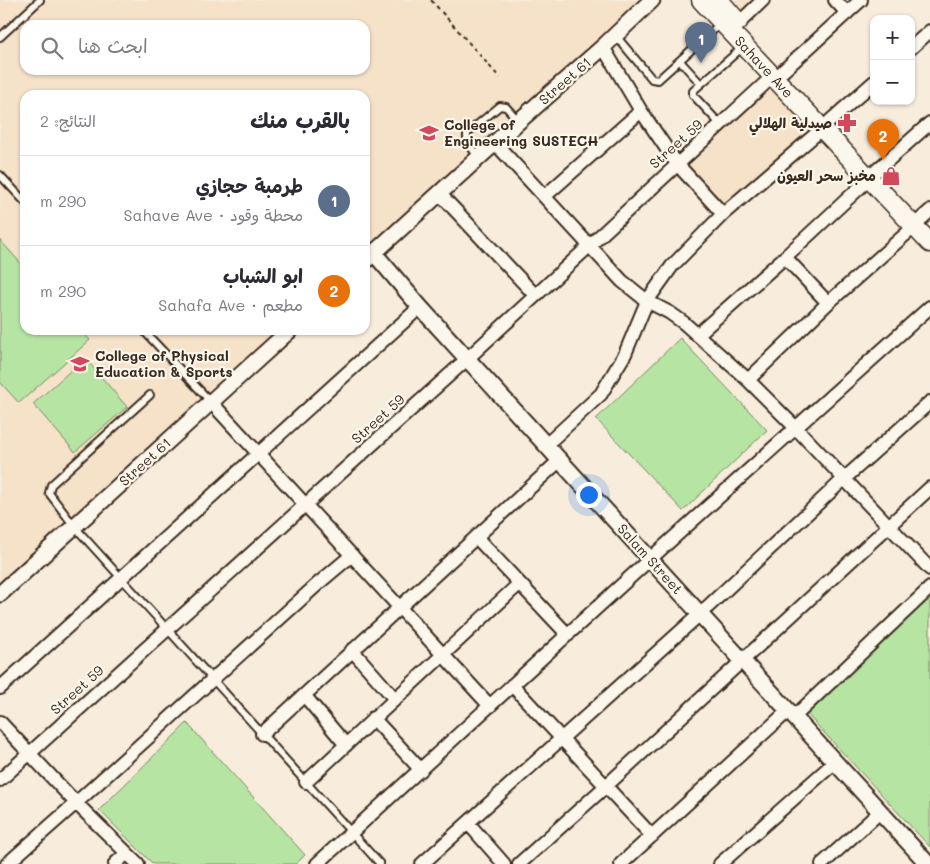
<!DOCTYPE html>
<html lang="ar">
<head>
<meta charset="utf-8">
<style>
	body { margin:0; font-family:Mali,"Playpen Sans Arabic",sans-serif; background:#f2f2f3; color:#2b2b33; direction:rtl }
	.controls { position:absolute; right:15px; top:15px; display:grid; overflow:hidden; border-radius:10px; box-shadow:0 1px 4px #0004 }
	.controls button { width:45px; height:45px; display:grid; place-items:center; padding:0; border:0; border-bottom:1px solid #e1e1e2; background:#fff; color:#2b2b33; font:25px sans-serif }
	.you { position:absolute; left:588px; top:494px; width:18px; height:18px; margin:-12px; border:4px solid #fff; border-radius:50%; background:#1a73e8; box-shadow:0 0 0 8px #1a73e833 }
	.badge { display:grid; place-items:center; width:32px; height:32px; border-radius:50%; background:#7c3aed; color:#fff; font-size:16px; font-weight:700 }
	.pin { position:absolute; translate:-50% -41px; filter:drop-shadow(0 1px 2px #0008) }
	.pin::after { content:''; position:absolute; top:26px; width:18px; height:15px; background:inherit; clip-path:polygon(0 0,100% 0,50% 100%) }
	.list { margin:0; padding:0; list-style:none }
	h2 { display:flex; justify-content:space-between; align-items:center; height:65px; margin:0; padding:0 20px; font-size:21px }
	h2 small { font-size:16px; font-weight:400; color:#7c7c81 }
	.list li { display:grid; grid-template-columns:32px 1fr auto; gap:15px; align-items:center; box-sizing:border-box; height:90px; padding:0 20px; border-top:1px solid #e1e1e2 }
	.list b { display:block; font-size:19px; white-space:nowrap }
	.list p { margin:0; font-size:16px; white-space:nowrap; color:#7c7c81 }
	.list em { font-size:16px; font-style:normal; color:#7c7c81 }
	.icon { flex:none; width:28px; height:28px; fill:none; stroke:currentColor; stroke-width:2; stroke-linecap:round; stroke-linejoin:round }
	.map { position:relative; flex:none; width:930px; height:864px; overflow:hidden; direction:ltr }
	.search { position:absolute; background:#fff; box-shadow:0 1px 4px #0004; left:20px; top:20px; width:350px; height:55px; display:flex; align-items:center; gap:12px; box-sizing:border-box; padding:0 18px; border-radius:15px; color:#7c7c81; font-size:19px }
	.panel { position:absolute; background:#fff; box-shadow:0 1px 4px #0004; left:20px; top:90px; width:350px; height:245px; border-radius:15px; direction:rtl }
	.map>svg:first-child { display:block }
	.built { fill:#f5e2c9; fill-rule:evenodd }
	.green { fill:#b6e4a3; stroke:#788760 }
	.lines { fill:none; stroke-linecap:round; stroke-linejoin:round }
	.service-casing { stroke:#3b2a1e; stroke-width:10 }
	.minor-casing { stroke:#3b2a1e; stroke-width:16 }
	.tertiary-casing { stroke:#3b2a1e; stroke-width:19 }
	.secondary-casing { stroke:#3b2a1e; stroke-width:21 }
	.path { stroke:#3b2a1e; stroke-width:2; stroke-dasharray:4 4; stroke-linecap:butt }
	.service { stroke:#fbf7ec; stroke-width:6 }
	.minor { stroke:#fbf7ec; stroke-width:12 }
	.tertiary { stroke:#fbf7ec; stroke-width:15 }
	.secondary { stroke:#fbf7ec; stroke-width:18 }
	.labels { text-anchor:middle; stroke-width:4.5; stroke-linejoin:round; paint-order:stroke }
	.street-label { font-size:14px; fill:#3b2a1e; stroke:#fbf7ec }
	.poi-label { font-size:14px; font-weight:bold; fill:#3b2a1e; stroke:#fbf7ec; text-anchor:end }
</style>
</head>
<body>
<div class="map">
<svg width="930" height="864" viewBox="0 0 930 864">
	<rect width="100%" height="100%" fill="#f8eddc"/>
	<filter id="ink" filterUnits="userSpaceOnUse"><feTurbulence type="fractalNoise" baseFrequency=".02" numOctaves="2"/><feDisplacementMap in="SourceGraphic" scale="10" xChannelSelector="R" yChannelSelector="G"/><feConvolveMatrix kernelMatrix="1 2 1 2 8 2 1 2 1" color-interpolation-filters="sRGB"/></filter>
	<g filter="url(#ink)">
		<!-- built -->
		<path class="built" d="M0,0H643L365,253V95H25V330H281L0,586ZM25,25H365V70H25Z
			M719,0H760L747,13L740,11L731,14Z
			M775,85L815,130L724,210L684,166Z"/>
		<!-- green -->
		<path class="green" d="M0,240L25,268V330H81L90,340L19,403L0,382Z
			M680,338L767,430L683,511L596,419Z
			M85,358L127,407L75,452L33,404Z
			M930,596V847L805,712Z
			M187,723L305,855L296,864H153L99,810Z"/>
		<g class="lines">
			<!-- service casing -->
			<g class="service-casing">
				<path id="service" d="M616,36L652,79L658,80L721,23
					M0,37L40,0
					M680,61L701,84
					M720,124L693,95V91L744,46
					M479,158L467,142V133L500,106L506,107L518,120
					M0,175L25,202
					M143,330L210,401
					M150,395L51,485L49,493L74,526L380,864"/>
			</g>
			<!-- minor casing -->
			<g class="minor-casing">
				<path id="minor" d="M835,0L847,13
					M739,23L763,0
					M603,47L641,111L677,164L723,214
					M911,48L930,31
					M783,71L861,0
					M830,121L874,82
					M495,143L622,281L647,301L670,313L684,323L748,380L795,427L930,569
					M876,171L930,123
					M440,194L535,295
					M545,196L641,111
					M921,219L930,211
					M785,257L828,303
					M697,335L785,257L870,178
					M748,380L828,303L915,226
					M211,402L490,706
					M546,445L601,394L625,354L647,301L672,266L723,214L823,128
					M476,537L568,635
					M352,650L395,699
					M512,685L652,836
					M0,688L420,307
					M304,695L346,745
					M795,716L930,588
					M373,718L421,770
					M0,722L76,803L138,864
					M262,734L560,460
					M0,780L467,359L773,76
					M306,782L519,584
					M468,823L504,864
					M7,864L76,803L320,582L352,555
					M115,864L127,853
					M317,864L650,559L930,307
					M422,864L700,614L845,478L930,402
					M519,864L606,786L930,488
					M621,864L789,710
					M720,864L835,762
					M822,864L880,812"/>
			</g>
			<!-- tertiary casing -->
			<g class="tertiary-casing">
				<path id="tertiary" d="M374,253L420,307L928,864
					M365,261L519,121L603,47L652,0
					M0,594L290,330"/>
			</g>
			<!-- secondary casing -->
			<g class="secondary-casing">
				<path id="secondary" d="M701,0L930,243
					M719,0L738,22"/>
			</g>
			<!-- path -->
			<path class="path" d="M431,0L500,78"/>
			<!-- service -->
			<use href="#service" class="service"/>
			<!-- minor -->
			<use href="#minor" class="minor"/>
			<!-- tertiary -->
			<use href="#tertiary" class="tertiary"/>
			<!-- secondary -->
			<use href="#secondary" class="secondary"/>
		</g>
	</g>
	<!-- icons -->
	<defs>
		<g id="pharmacy-bare" transform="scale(1.5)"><path d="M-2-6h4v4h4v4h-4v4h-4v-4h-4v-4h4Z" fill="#d1495b" stroke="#fbf7ec" stroke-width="2.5" paint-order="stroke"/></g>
		<g id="university-bare" transform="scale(1.5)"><path d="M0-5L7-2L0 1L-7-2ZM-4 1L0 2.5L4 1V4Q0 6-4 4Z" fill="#d1495b" stroke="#fbf7ec" stroke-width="2.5" paint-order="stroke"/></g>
		<g id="shop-bare" transform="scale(1.5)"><path d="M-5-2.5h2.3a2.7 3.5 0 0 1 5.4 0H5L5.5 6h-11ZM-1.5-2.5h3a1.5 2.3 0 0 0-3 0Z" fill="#d1495b" stroke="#fbf7ec" stroke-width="2.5" paint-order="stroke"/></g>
	</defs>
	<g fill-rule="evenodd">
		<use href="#pharmacy-bare" x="847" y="123"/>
		<use href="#university-bare" x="429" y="133"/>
		<use href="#shop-bare" x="891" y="176"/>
		<use href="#university-bare" x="80" y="364"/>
	</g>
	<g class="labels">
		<!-- street labels -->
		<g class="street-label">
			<text transform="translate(764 67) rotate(47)" y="5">Sahave Ave</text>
			<text transform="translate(565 81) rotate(-41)" y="5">Street 61</text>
			<text transform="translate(676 144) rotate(-42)" y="5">Street 59</text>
			<text transform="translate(378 419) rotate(-42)" y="5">Street 59</text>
			<text transform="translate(145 462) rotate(-42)" y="5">Street 61</text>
			<text transform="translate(650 559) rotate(48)" y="5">Salam Street</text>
			<text transform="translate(77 690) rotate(-42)" y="5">Street 59</text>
		</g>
		<!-- poi labels -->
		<g class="poi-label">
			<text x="832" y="128">صيدلية الهلالي</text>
			<text x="444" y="130" text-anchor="start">College of<tspan x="444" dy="16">Engineering SUSTECH</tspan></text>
			<text x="876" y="181">مخبز سحر العيون</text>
			<text x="95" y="361" text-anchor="start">College of Physical<tspan x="95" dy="16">Education &amp; Sports</tspan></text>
		</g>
	</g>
</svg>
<div class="controls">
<button>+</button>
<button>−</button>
</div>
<div class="you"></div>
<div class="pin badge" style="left:701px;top:63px;background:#5c6f8a">1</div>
<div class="pin badge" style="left:883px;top:160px;background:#e8710a">2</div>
<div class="search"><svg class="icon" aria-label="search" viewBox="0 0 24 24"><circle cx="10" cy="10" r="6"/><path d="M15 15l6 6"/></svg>ابحث هنا</div>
<section class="panel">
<h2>بالقرب منك<small>النتائج: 2</small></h2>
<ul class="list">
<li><span class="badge" style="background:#5c6f8a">1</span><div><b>طرمبة حجازي</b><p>محطة وقود · Sahave Ave</p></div><em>290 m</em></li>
<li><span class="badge" style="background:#e8710a">2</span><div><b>ابو الشباب</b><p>مطعم · Sahafa Ave</p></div><em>290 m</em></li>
</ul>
</section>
</div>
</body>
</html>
